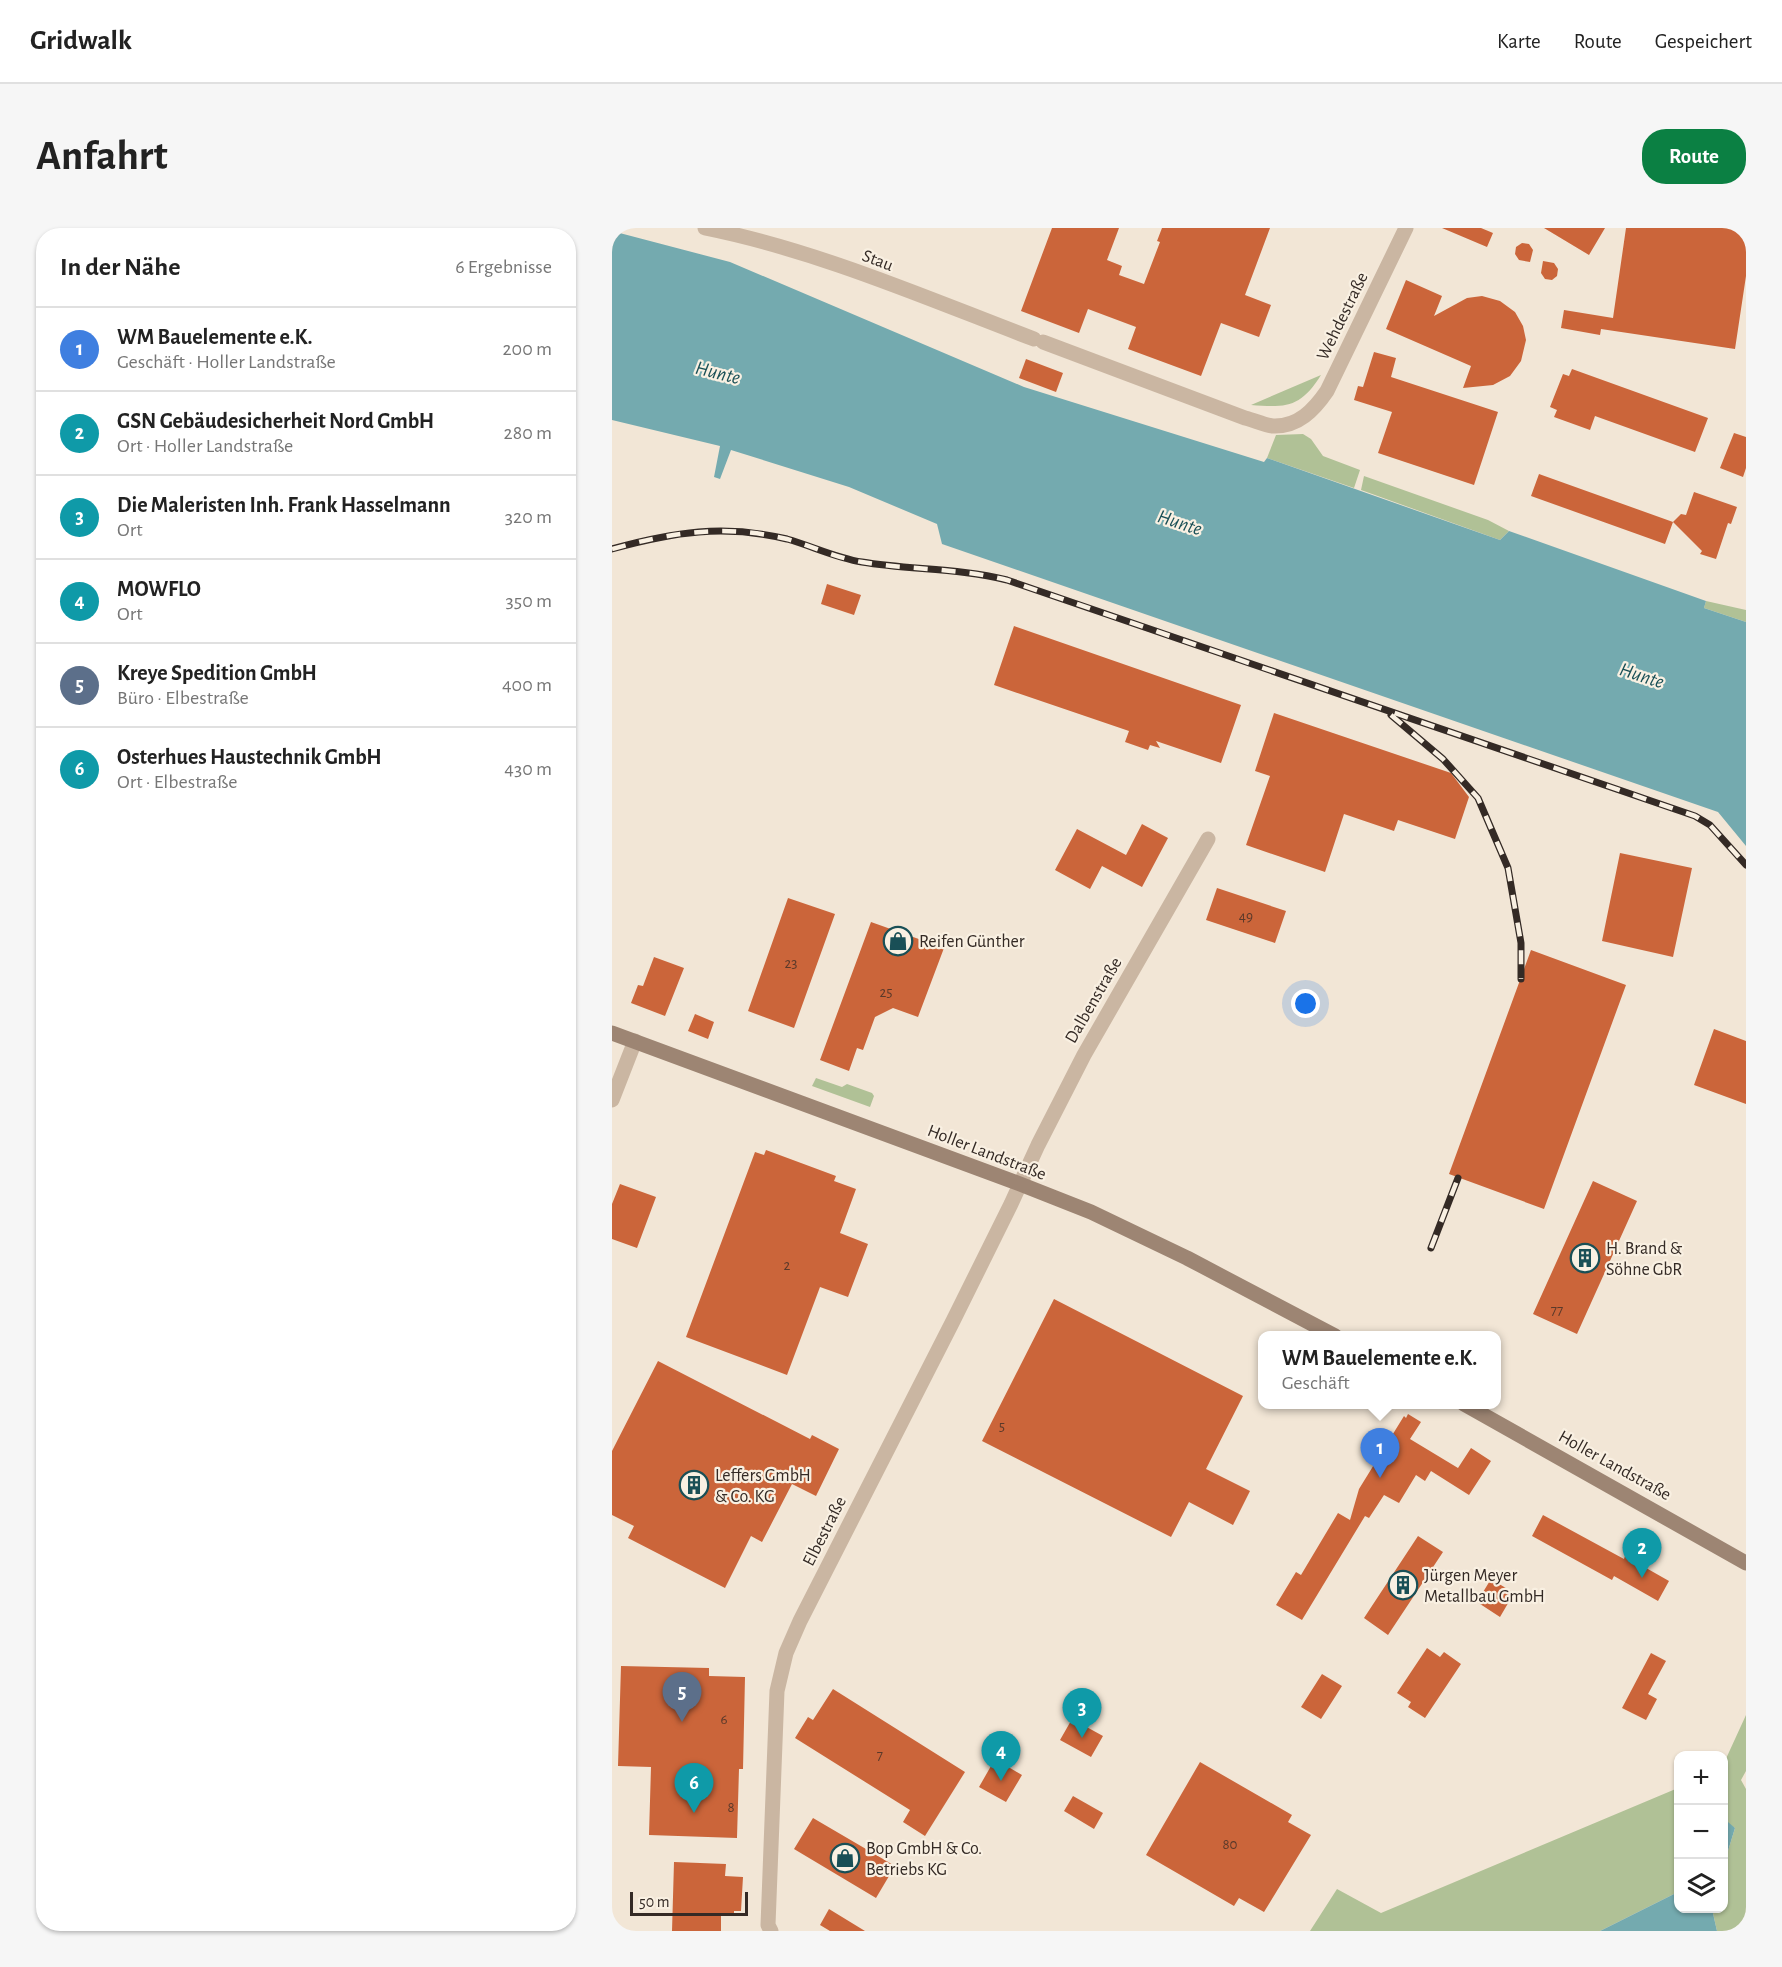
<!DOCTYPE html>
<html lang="de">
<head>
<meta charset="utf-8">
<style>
	body { margin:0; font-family:"Alegreya Sans",sans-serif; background:#f6f6f6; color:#222 }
	.controls { position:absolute; right:18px; bottom:18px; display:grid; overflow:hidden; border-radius:12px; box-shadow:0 2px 4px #0004 }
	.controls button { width:54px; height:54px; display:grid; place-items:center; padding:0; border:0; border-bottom:2px solid #e0e0e0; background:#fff; color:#222; font:30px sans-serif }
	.scale { position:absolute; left:18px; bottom:15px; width:118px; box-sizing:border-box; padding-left:6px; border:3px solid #342a25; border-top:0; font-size:16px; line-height:21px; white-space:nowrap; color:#342a25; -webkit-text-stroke:4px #f9f0e2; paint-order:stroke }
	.you { position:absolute; left:694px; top:776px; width:21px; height:21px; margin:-15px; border:4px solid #fff; border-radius:50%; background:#1a73e8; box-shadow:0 0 0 9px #1a73e833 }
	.badge { display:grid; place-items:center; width:39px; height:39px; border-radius:50%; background:#0b8043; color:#fff; font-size:20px; font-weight:700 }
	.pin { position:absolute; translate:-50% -50px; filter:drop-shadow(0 2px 3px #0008) }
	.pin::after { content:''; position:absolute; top:32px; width:21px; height:18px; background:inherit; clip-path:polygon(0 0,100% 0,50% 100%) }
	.popup { position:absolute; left:646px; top:1103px; width:243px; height:78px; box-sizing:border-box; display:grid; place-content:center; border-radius:12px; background:#fff; filter:drop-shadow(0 2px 4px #0005); font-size:20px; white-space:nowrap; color:#767676 }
	.popup b { font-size:22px; color:#222 }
	.popup::after { content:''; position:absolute; left:50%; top:100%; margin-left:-12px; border:12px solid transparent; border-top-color:#fff }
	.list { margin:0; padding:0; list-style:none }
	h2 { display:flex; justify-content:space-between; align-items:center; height:78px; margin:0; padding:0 24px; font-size:26px }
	h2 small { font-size:20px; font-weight:400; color:#767676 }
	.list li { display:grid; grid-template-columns:39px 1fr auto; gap:18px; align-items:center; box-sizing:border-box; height:84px; padding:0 24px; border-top:2px solid #e0e0e0 }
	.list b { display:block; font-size:22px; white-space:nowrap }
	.list p { margin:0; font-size:20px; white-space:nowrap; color:#767676 }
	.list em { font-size:20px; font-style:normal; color:#767676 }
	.icon { flex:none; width:33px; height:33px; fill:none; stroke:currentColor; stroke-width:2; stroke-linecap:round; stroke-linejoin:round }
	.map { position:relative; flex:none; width:1134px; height:1703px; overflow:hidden; border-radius:24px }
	header { display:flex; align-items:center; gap:36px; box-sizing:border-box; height:84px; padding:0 30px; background:#fff; border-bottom:2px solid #e0e0e0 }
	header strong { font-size:28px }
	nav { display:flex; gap:33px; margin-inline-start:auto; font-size:21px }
	.intro { display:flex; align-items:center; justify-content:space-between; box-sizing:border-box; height:144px; padding:0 36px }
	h1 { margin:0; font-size:42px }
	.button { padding:15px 27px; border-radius:24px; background:#0b8043; color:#fff; font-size:21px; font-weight:700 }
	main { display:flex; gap:36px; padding:0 36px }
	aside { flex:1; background:#fff; border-radius:24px; box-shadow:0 2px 4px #0004 }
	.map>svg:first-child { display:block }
	.green { fill:#b0c196 }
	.water { fill:#74aaaf }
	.building { fill:#cb653a }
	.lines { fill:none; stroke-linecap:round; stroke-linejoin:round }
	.minor { stroke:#cab6a2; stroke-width:15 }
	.secondary { stroke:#9d8573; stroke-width:15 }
	.rail-casing { stroke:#342a25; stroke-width:7 }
	.rail { stroke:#f9f0e2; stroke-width:4.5; stroke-dasharray:14; stroke-linecap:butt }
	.labels { text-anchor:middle; stroke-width:4.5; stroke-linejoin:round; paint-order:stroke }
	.number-label { font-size:15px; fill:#5a392a }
	.street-label { font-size:18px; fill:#342a25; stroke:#f9f0e2 }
	.poi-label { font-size:18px; fill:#342a25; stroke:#f9f0e2; text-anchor:start }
	.water-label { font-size:20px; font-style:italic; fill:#194f56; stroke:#f9f0e2 }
</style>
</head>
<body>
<header>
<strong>Gridwalk</strong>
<nav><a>Karte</a><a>Route</a><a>Gespeichert</a></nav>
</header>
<div class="intro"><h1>Anfahrt</h1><a class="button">Route</a></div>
<main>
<aside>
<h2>In der Nähe<small>6 Ergebnisse</small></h2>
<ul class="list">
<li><span class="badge" style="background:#3f7fe0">1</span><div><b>WM Bauelemente e.K.</b><p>Geschäft · Holler Landstraße</p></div><em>200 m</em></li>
<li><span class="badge" style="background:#0f9aa8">2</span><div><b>GSN Gebäudesicherheit Nord GmbH</b><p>Ort · Holler Landstraße</p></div><em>280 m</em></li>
<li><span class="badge" style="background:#0f9aa8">3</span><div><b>Die Maleristen Inh. Frank Hasselmann</b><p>Ort</p></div><em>320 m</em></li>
<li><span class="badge" style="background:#0f9aa8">4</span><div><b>MOWFLO</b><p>Ort</p></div><em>350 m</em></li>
<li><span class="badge" style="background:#5c6f8a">5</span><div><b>Kreye Spedition GmbH</b><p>Büro · Elbestraße</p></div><em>400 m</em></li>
<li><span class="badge" style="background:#0f9aa8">6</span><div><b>Osterhues Haustechnik GmbH</b><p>Ort · Elbestraße</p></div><em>430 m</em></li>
</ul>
</aside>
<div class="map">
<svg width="1134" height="1703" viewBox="0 0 1134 1703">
	<rect width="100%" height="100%" fill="#f2e6d6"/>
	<!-- green -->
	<path class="green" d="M709,147C689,179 675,180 639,177Z
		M691,206L699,211L711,228L748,242L742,260L655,230L664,207Z
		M752,248L876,292L897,303L888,312L749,262Z
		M1094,373L1134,382V394L1092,380Z
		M204,850L230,859L235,856L260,865L262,868L258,879L200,858Z
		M1134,1487V1543L1129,1552L1134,1561V1703H1105L1100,1681L1112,1680V1636L1123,1600L1113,1594L1112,1597V1535Z
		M1066,1560V1664L988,1703H698L725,1661L769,1685Z"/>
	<!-- water -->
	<path class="water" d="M0,3L118,34L412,159L652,234L655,230L888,312L897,303L1094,373L1092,380L1134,394V618L1106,584L330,316L325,296L237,259L119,222L108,251L102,249L108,218L0,192Z
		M1113,1594H1116L1123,1600L1112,1636Z
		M1066,1664V1680L1100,1681L1105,1703H988Z"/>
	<!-- building -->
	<path class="building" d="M440,0H507L495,32L510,38L507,47L532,56L548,14L545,13L550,0H658L633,67L659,77L647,109L609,95L589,148L516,121L524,99L476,81L467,105L409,83Z
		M830,0H869L881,5L875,19Z
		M932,0H993L977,27Z
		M1014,0H1134V48L1123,121L989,101L988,107L949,100L952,82L1001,90Z
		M910,15L917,16L921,22L918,34L907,32L903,26L904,19Z
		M931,33L942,35L946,41L945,48L940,52L933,51L929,45Z
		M794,52L830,68L822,88L855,70L870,68L888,73L903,84L911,98L914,112L909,133L898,148L881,157L851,160L859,138L774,101Z
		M762,124L784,130L779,149L886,184L862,257L766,225L780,184L742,172L746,158L751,159Z
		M414,131L451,145L444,164L407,150Z
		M960,141L1096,190L1083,224L983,188L978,202L942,189L945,182L938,179L951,146L957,148Z
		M1122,205L1134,209V240L1131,249L1108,240Z
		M927,246L1061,294L1053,316L919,268Z
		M1082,264L1125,279L1119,296L1116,295L1104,331L1088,326L1090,323L1061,294L1069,286L1074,287Z
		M215,356L249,367L242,387L209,376Z
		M402,398L629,477L609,535L544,513L548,520L538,517L536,522L513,514L517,503L382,457Z
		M662,485L839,545L857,569L843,611L786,592L782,603L732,586L713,644L634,617L658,548L643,543Z
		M530,596L556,610L530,659L490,638L478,661L443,642L465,601L514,627Z
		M1008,625L1080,640L1061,729L990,713Z
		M605,660L674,683L663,715L594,692Z
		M176,670L223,686L182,800L136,783Z
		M259,694L332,720L306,789L281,780L263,789L251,822L245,820L237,843L208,832Z
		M919,722L1014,757L932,981L837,946Z
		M42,729L72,740L53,788L19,775L26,757L31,758Z
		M83,786L102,794L96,811L76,803Z
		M1102,801L1134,813V876L1082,857Z
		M154,922L224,948L222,953L244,961L228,1005L256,1016L236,1069L208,1059L175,1147L74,1109L143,924L152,927Z
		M981,953L1025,973L965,1106L921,1086Z
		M8,956L44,969L25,1020L0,1011V976Z
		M442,1071L631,1168L594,1241L638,1263L621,1297L577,1274L559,1309L370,1213Z
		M46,1133L198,1211L200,1207L227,1221L204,1268L180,1256L150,1314L139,1308L113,1360L16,1310L22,1298L0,1287V1223Z
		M796,1186L809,1194L798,1211L846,1240L859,1220L879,1233L857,1267L819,1243L813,1253L804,1247L787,1275L772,1267L757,1290L753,1288L690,1392L664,1377L684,1344L689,1347L726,1285L738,1292L747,1261L792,1188L794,1190Z
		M931,1287L1012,1331L1013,1328L1057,1353L1046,1373L1002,1348L1000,1352L920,1308Z
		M806,1308L831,1324L776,1407L752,1390Z
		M879,1351L902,1365L888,1389L865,1374Z
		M815,1420L828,1429L832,1424L849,1436L813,1490L796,1479L799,1474L785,1465Z
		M1039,1425L1054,1433L1036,1466L1045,1471L1034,1492L1010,1480Z
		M9,1438L97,1440V1448L133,1449L131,1541H127L125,1610L37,1607L39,1539L6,1538Z
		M710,1446L730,1458L709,1491L689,1479Z
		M221,1461L353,1544L313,1608L291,1594L298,1582L183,1510L196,1489L201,1492Z
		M460,1491L491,1508L479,1529L448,1512Z
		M383,1531L410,1547L394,1574L367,1559Z
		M588,1534L680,1587L676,1594L699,1607L652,1684L627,1670L622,1678L534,1627Z
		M461,1568L491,1585L482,1601L452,1583Z
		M201,1590L283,1638L264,1670L182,1621Z
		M62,1634L114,1636L113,1648L131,1649L129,1683H122V1688L109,1687V1703H60Z
		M217,1681L253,1703H218L208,1697Z"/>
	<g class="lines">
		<!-- minor -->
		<path class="minor" d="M93,0C207,23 314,70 422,111
			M431,114L633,190C642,192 652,197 661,198C686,199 702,182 715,163L794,0
			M0,872L23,813
			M159,1703L156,1697L165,1463L174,1425L188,1393L341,1093L399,976L426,917L472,827L596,611"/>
		<!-- secondary -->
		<path class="secondary" d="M0,805L408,956L479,984L575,1030L723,1108
			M852,1176L1134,1335"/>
		<!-- rail casing -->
		<g class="rail-casing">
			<path id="rail" d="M0,321C61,304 112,296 175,311C200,318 224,330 250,334C298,342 347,340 395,352L1083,588L1098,597L1134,637
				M779,487L831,531L866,570L896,640L909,715V751
				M819,1020L846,950"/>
		</g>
		<!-- rail -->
		<use href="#rail" class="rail"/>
	</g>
	<!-- icons -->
	<defs>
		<g id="shop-ring" transform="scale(1.5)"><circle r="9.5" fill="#f9f0e2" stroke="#194f56" stroke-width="1.5"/><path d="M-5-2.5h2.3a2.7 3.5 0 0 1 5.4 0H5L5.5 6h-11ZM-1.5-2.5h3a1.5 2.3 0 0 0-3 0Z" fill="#194f56"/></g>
		<g id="building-ring" transform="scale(1.5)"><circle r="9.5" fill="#f9f0e2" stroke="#194f56" stroke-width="1.5"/><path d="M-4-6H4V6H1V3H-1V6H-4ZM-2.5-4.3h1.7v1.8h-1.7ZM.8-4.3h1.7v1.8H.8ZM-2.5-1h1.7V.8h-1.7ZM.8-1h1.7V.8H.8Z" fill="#194f56"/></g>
	</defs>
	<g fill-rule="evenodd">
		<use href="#shop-ring" x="286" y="713"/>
		<use href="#building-ring" x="973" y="1030"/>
		<use href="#building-ring" x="82" y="1257"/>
		<use href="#building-ring" x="791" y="1357"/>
		<use href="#shop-ring" x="233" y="1630"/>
	</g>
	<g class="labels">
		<!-- number labels -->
		<g class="number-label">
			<text x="634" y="693">49</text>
			<text x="179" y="740">23</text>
			<text x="274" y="769">25</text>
			<text x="175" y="1042">2</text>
			<text x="945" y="1087">77</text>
			<text x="390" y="1203">5</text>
			<text x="112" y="1496">6</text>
			<text x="268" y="1532">7</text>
			<text x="119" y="1584">8</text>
			<text x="618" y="1621">80</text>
		</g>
		<!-- street labels -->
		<g class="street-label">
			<text transform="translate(266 32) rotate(21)" y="6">Stau</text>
			<text transform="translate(730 88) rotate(-64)" y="6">Wehdestraße</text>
			<text transform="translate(481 772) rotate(-60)" y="6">Dalbenstraße</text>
			<text transform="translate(375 924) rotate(21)" y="6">Holler Landstraße</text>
			<text transform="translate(1003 1237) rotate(29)" y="6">Holler Landstraße</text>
			<text transform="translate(212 1303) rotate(-63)" y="6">Elbestraße</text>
		</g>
		<!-- poi labels -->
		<g class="poi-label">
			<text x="307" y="719">Reifen Günther</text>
			<text x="994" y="1026">H. Brand &amp;<tspan x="994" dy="21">Söhne GbR</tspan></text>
			<text x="103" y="1253">Leffers GmbH<tspan x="103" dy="21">&amp; Co. KG</tspan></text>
			<text x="812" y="1353">Jürgen Meyer<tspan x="812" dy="21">Metallbau GmbH</tspan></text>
			<text x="254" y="1626">Bop GmbH &amp; Co.<tspan x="254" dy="21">Betriebs KG</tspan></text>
		</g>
		<!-- water labels -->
		<g class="water-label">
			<text transform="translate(106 144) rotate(14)" y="7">Hunte</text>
			<text transform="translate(568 294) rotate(18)" y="7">Hunte</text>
			<text transform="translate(1030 447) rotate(18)" y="7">Hunte</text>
		</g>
	</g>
</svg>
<div class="controls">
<button>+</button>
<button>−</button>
<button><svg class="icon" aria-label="layers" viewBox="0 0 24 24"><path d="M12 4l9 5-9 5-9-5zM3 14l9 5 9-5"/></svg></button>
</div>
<div class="scale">50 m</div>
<div class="you"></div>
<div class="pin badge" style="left:768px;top:1250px;background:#3f7fe0">1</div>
<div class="popup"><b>WM Bauelemente e.K.</b>Geschäft</div>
<div class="pin badge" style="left:1030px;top:1350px;background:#0f9aa8">2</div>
<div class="pin badge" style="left:470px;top:1510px;background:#0f9aa8">3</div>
<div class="pin badge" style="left:389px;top:1553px;background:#0f9aa8">4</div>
<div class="pin badge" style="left:70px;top:1494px;background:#5c6f8a">5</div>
<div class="pin badge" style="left:82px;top:1585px;background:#0f9aa8">6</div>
</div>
</main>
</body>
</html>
